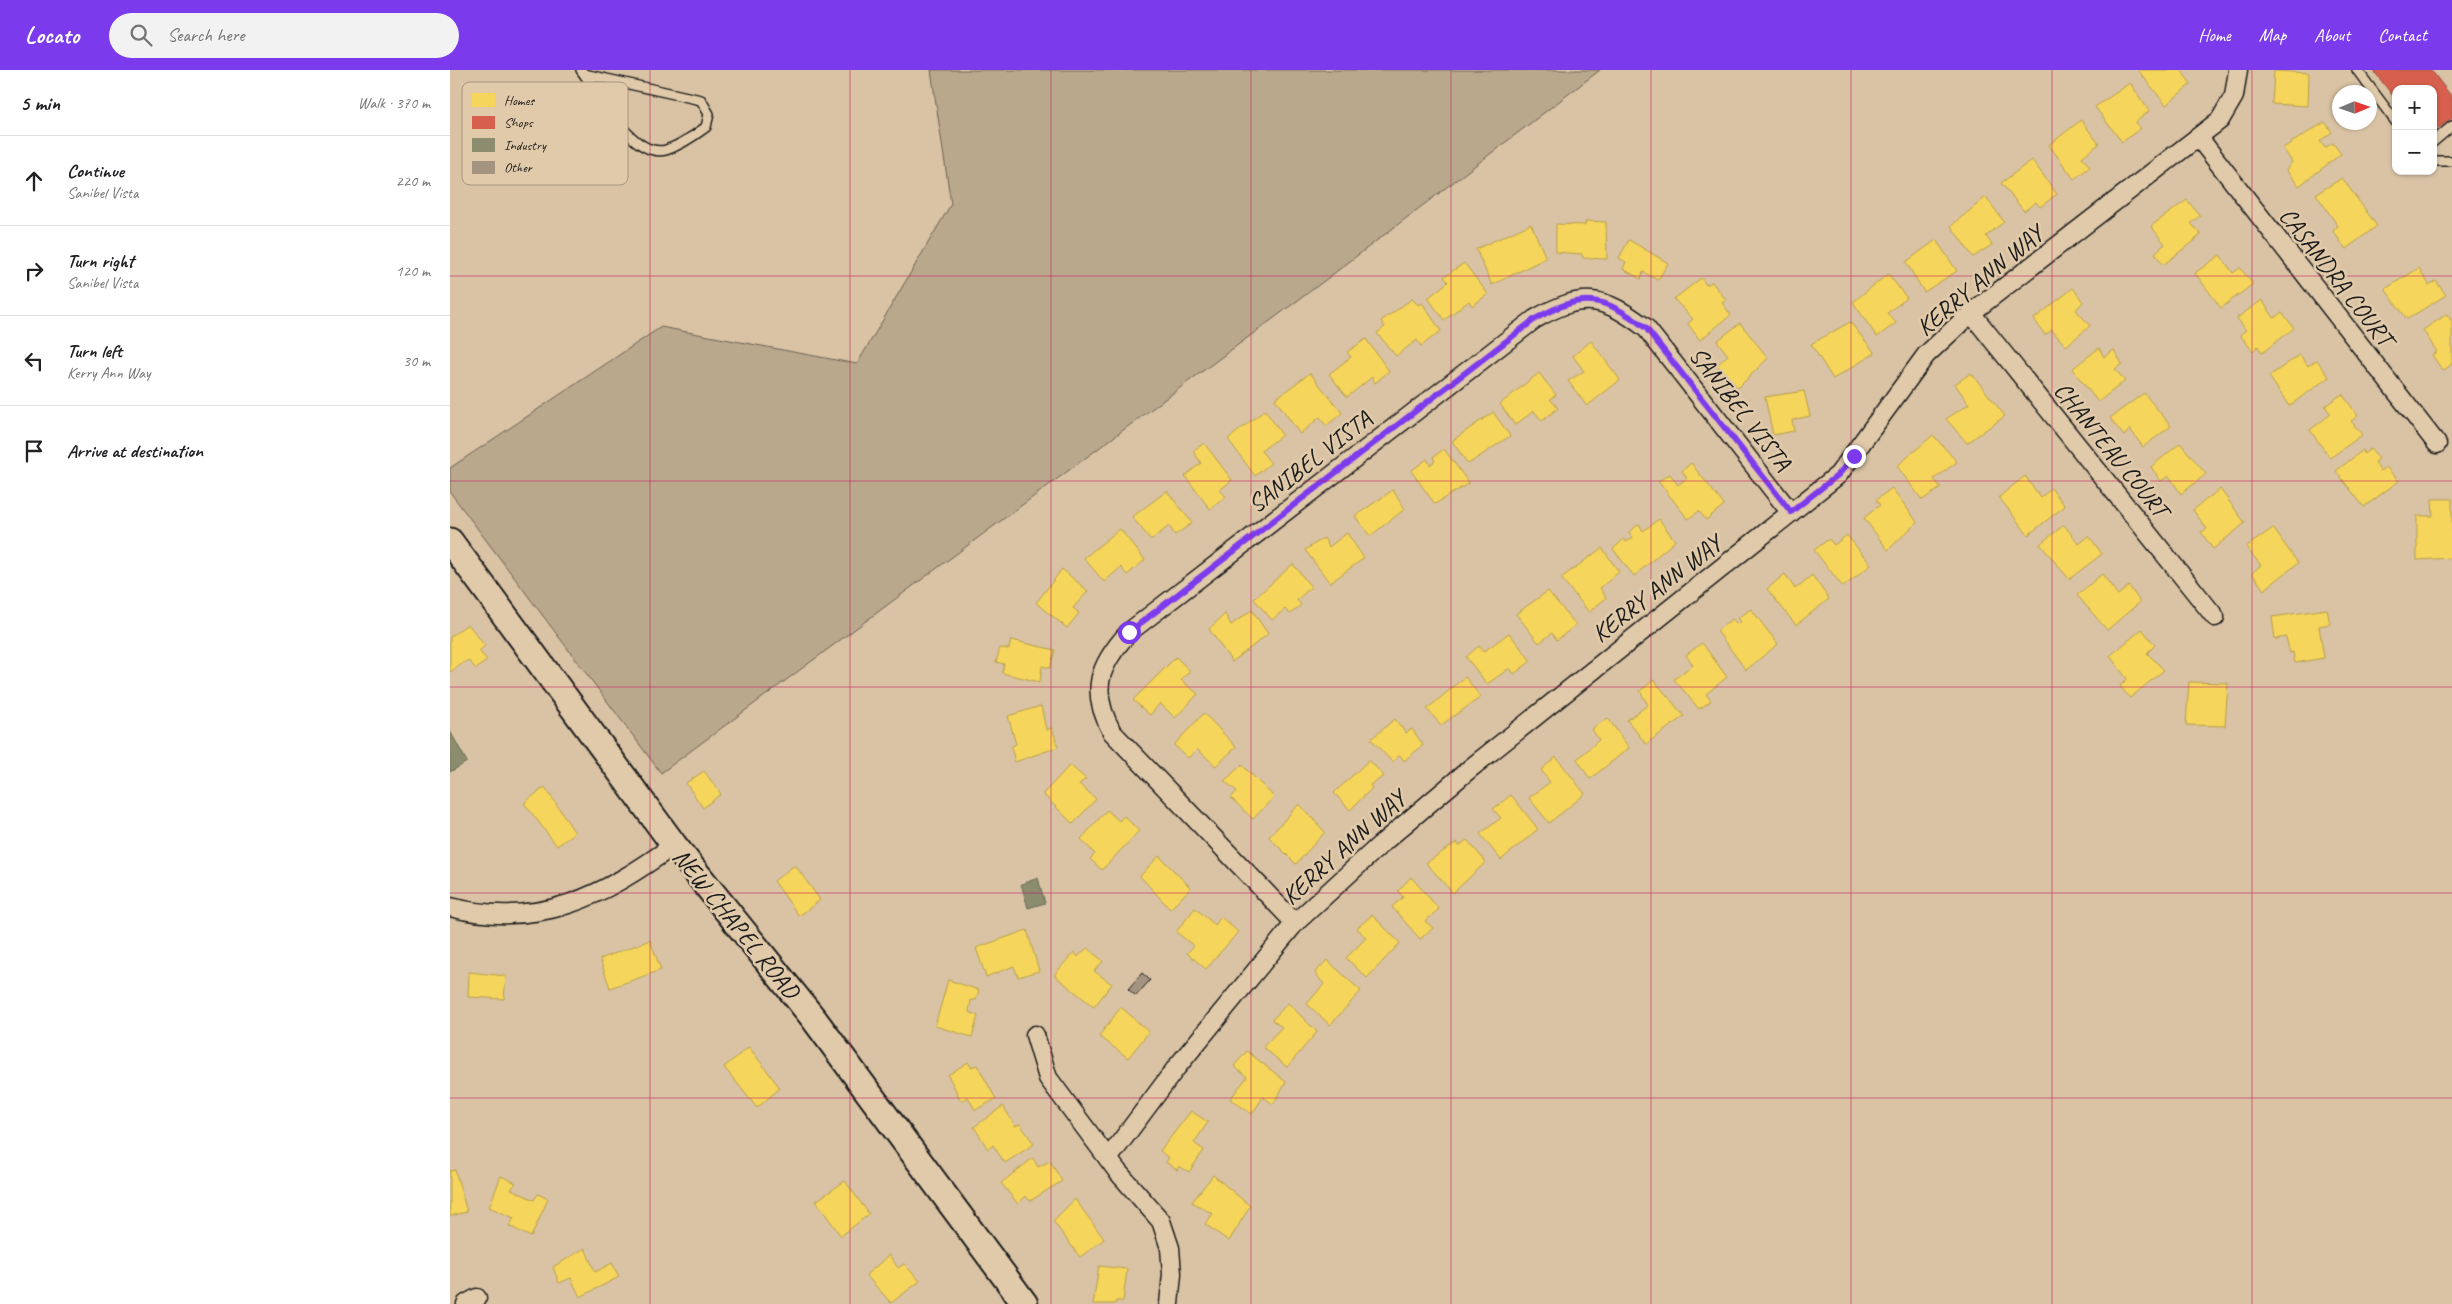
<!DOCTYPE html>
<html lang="en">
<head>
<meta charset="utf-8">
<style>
	body { margin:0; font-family:Caveat,sans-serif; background:#f2f2f2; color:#202124 }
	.controls { position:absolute; right:15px; top:15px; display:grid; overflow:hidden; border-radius:10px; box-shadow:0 1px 4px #0004 }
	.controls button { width:45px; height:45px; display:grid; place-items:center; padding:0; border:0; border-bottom:1px solid #e0e0e0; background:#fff; color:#202124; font:25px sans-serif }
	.compass { position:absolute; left:1882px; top:15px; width:45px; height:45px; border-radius:50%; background:#fff; box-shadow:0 1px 4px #0004; rotate:88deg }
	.stop { position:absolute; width:15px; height:15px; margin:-11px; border:4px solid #7c3aed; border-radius:50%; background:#fff }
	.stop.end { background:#7c3aed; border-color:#fff; box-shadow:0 1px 5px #0008 }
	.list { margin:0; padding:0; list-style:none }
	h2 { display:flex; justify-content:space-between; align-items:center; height:65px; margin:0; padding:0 20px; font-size:21px }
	h2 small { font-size:16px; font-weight:400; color:#757577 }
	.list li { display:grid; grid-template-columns:32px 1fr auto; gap:15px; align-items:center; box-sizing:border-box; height:90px; padding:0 20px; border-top:1px solid #e0e0e0 }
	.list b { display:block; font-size:19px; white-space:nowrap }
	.list p { margin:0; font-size:16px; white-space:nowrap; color:#757577 }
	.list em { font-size:16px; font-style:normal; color:#757577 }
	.icon { flex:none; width:28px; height:28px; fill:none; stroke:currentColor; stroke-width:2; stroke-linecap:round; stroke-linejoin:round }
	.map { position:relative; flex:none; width:2002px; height:1234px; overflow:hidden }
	header { display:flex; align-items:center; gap:30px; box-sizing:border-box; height:70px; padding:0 25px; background:#7c3aed; color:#fff }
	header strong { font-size:24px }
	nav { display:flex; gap:28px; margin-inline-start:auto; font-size:18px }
	.search { width:350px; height:45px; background:#f2f2f2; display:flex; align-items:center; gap:12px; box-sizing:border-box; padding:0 18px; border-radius:28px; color:#757577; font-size:19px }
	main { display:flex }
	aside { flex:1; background:#fff }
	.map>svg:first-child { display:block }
	.green { fill:#baa88d; stroke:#6b6254 }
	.homes { fill:#f6d55c; stroke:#b59e49 }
	.shops { fill:#d6604d; stroke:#9e4c3e }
	.industry { fill:#8c8c6e; stroke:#6a6a55 }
	.building { fill:#a4947f; stroke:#1c1c1c }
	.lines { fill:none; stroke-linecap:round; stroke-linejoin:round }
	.lane-casing { stroke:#1c1c1c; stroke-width:12 }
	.street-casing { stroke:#1c1c1c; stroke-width:21 }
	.secondary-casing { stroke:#1c1c1c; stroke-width:29 }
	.lane { stroke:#e1caaa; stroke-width:9 }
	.street { stroke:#e1caaa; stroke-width:18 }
	.secondary { stroke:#e1caaa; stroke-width:25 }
	.route { stroke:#7c3aed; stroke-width:6 }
	.grid { fill:none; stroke:#c2185b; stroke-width:1; stroke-opacity:0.55 }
	.labels { text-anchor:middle; stroke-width:5; stroke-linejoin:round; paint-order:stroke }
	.street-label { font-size:25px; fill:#1c1c1c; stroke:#e1caaa }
	.key { fill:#e1caaa; stroke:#a6967f; stroke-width:1 }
	.key-label { font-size:14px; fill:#1c1c1c }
</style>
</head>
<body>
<header>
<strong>Locato</strong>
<div class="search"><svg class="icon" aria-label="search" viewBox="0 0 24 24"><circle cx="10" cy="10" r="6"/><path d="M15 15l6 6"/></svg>Search here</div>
<nav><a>Home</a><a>Map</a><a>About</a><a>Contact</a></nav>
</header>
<main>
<aside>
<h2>5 min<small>Walk · 370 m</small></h2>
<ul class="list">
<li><svg class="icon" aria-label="ahead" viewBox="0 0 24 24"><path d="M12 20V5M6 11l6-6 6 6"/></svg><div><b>Continue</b><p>Sanibel Vista</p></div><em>220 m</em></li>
<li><svg class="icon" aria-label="right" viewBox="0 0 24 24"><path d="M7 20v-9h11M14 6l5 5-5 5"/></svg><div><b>Turn right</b><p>Sanibel Vista</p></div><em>120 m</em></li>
<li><svg class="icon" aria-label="left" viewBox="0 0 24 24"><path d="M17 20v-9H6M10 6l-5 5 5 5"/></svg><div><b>Turn left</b><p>Kerry Ann Way</p></div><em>30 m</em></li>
<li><svg class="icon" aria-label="arrive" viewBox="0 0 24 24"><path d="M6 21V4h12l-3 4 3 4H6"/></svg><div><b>Arrive at destination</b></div></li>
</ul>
</aside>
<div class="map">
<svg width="2002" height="1234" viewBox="0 0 2002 1234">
	<rect width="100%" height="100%" fill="#d9c3a4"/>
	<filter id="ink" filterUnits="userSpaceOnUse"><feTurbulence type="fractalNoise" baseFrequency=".02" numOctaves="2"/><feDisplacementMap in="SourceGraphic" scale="10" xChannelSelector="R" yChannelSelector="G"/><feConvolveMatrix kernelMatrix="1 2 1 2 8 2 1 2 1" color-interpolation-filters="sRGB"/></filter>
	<g filter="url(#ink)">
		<!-- green -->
		<path class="green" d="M481,0H1150L874,211L211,703L0,422V398L211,257L407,294L501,134Z"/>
		<!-- homes -->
		<path class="homes" d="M1688,0H1731L1741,14L1716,35Z
			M1824,1L1859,3L1858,36L1822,34Z
			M1680,13L1699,41L1685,53L1691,58L1672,72L1645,37Z
			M1631,50L1649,74L1632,87L1640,97L1624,109L1599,75Z
			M1875,52L1882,62L1870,71L1875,78L1883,73L1891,84L1849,116L1836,100L1842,92L1833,78Z
			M1582,90L1607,124L1590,137L1586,132L1574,141L1551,113Z
			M1892,108L1927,156L1896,179L1883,161L1888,156L1866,124Z
			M1536,127L1554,152L1536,166L1542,175L1523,187L1501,156Z
			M1737,130L1750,146L1741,153L1751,165L1713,195L1705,183L1715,174L1701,156Z
			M1136,151L1156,152L1157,189L1133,188L1132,184L1106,182V154L1135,155Z
			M1081,154L1096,188L1042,215L1026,179Z
			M1179,170L1218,193L1208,210L1193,202L1191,209L1173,199L1176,192L1169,188Z
			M1486,170L1507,201L1474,222L1456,192Z
			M1770,185L1783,203L1790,198L1803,214L1771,238L1745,203Z
			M1014,193L1038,224L1022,236L1019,231L994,250L978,228L998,212L994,207Z
			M1969,198L1979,215L1986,211L1996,225L1957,249L1935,219Z
			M1438,204L1457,228L1437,243L1446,253L1427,267L1403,232Z
			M1251,208L1256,215L1262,212L1276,230L1272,233L1281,245L1250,270L1238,254L1243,249L1224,229Z
			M1623,218L1633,232L1626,240L1640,256L1616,276L1602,260L1595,265L1584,249Z
			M962,229L968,235L972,233L991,261L971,276L967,270L946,286L927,263L935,257L931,251Z
			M1812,230L1824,248L1832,242L1844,258L1812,283L1808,276L1803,281L1790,265L1796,260L1787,248Z
			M1997,244L2002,252V294L1993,301L1982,285L1987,282L1973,260Z
			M1400,252L1425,283L1383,309L1361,274Z
			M1290,253L1318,288L1288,318L1267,295L1278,285L1267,271Z
			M916,269L939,301L925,313L922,307L897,327L879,304L901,287L897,282Z
			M1141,271L1170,310L1137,336L1118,311L1134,301L1123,286Z
			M1649,278L1654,287L1664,280L1672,294L1665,299L1675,311L1648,332L1622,299Z
			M1850,285L1858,296L1867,290L1879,307L1839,336L1819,306Z
			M860,303L892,343L876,356L870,347L850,364L825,329Z
			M1089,303L1106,325L1100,329L1108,338L1092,351L1084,341L1065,355L1050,334Z
			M1521,303L1555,346L1517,373L1496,349L1519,334L1505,314Z
			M1354,321L1360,346L1342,350L1344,361L1323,365L1315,327Z
			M1694,323L1721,356L1693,377L1680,359L1674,366L1660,348Z
			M1892,324L1908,346L1901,351L1912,365L1880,388L1860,360L1881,344L1875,336Z
			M815,340L832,365L811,381L821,393L805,406L778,369Z
			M1043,342L1060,366L1018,394L1002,371Z
			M1483,365L1507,392L1484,409L1491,418L1472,430L1447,396Z
			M754,373L782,410L770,420L776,427L760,439L735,406L751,393L743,381Z
			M1730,373L1756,404L1731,424L1719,406L1711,411L1701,397Z
			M994,379L1019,413L985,434L961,401L977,389L980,395L985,391L983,387Z
			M1920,379L1929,389L1925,392L1930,401L1936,397L1949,411L1914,437L1886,401L1913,380L1914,384Z
			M1241,393L1274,435L1256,450L1249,441L1238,449L1208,411L1220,404L1228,415L1237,408L1232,401Z
			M1575,406L1591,428L1601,418L1615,436L1578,465L1549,427Z
			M1442,418L1467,452L1438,480L1414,448L1430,435L1426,430Z
			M1770,419L1795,453L1763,479L1751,462L1757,459L1743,440Z
			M943,420L955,439L920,466L905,446Z
			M717,421L742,453L725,465L719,456L701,470L682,447Z
			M1982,429H2002V488L1967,490V446H1983Z
			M1209,449L1225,471L1184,506L1163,479L1174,469L1176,472L1183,468L1179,462L1189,454L1193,461Z
			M1614,455L1629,474L1639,466L1652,484L1619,509L1590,474Z
			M1823,458L1848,493L1814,520L1802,503L1811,495L1796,477Z
			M670,459L695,490L677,505L671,497L654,512L634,488Z
			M897,463L914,488L880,513L855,480L874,468L879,477Z
			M1397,465L1421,495L1393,517L1364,480L1379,469L1384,475Z
			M1152,478L1169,502L1150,518L1156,528L1139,542L1111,508Z
			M843,494L861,517L847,530L851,535L840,544L835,539L822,550L804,529Z
			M612,499L638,521L623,538L629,543L617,558L586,533Z
			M1335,504L1345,519L1362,505L1379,529L1346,555L1317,519Z
			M1652,504L1668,525L1679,516L1690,532L1657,560L1627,525Z
			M1098,521L1126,555L1107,570L1102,563L1089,573L1066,544Z
			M1301,539L1328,574L1296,600L1267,561L1282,549L1287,554L1291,552L1288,548Z
			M1877,539L1880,554L1869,556L1874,588L1845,593L1843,582L1840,583L1836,567L1825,569L1822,547Z
			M802,540L818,564L782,592L759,559L775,544L781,555Z
			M18,554L35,576L29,581L37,590L26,599L18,590L0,602V567Z
			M1692,559L1705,575L1697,583L1714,600L1680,628L1670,616L1677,609L1660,586Z
			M1059,563L1081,591L1064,604L1060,598L1037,614L1016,587L1029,576L1033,582Z
			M561,570L605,580L600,598L592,596L590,612L552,603L554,594L546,592L550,578L559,579Z
			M1252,573L1277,607L1256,624L1261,631L1249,639L1224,609L1243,595L1236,585Z
			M726,587L740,601L731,610L748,624L725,648L710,633L700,645L683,630Z
			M1015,607L1031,627L991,655L977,639Z
			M1204,610L1234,646L1196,674L1177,650L1198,635L1190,621Z
			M1739,612L1778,613L1775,656L1736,655Z
			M591,636L596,660L602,658L608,677L565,692L561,677L566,674L558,646Z
			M754,643L786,677L766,696L747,679L738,688L724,675Z
			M1158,648L1179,678L1140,709L1127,689L1149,670L1142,659Z
			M945,649L956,663L962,659L973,675L954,691L950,685L942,692L921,669Z
			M1106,687L1135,724L1099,753L1079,728L1100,712L1091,700Z
			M919,690L934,706L920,715L922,718L900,740L884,723Z
			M620,695L636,709L629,714L646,729L623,754L593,724Z
			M792,695L824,727L803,749L781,728L787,721L774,711Z
			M254,701L271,724L253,738L236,713Z
			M95,717L125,763L107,776L74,733Z
			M1061,725L1088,759L1051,790L1030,764L1051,748L1043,739Z
			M849,734L875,762L846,794L819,767Z
			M657,740L669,751L674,746L689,761L652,800L640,789L645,784L631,769Z
			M1017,770L1036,792L1003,823L976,793L1007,772L1009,776Z
			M709,786L741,818L720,839L690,806Z
			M345,795L370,830L349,846L324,811Z
			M961,807L989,839L975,851L983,858L970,869L942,837L953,827L948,821Z
			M745,838L765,855L771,847L788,862L756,899L737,883L744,876L726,862Z
			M922,845L950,873L917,908L896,888L916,868L907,858Z
			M577,860L589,901L568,907L564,896L536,907L526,878Z
			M200,870L211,900L160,918L150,889Z
			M637,878L653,891L644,901L662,914L644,937L604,905L624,882L628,887Z
			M877,890L911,921L880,955L857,934L874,914L865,903Z
			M19,902L56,906L54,929L18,927Z
			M498,910L529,920L526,930H521L519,942L528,946L522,967L485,956Z
			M838,933L867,962L837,997L813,977L832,957L822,950Z
			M671,937L699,962L678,988L649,966Z
			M299,977L330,1018L307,1038L274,997Z
			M797,981L836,1012L823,1034L813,1027L802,1044L780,1029L797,1007L784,996Z
			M518,992L521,997L527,995L546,1029L525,1040L518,1027L511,1031L498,1005Z
			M553,1036L565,1056L570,1054L584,1074L555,1093L543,1075L538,1079L524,1057Z
			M741,1041L758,1052L744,1073L754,1080L739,1102L729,1096L727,1100L716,1092L719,1088L710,1081Z
			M583,1088L588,1097L600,1091L612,1111L580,1131L576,1126L568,1134L551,1113Z
			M5,1100L17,1142L0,1146V1101Z
			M763,1105L800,1136L779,1171L755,1154L763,1144L742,1132Z
			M51,1106L66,1113L61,1119L84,1130L88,1124L98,1129L81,1167L59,1156L64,1148L39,1137Z
			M395,1111L419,1144L391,1166L366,1131Z
			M625,1129L654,1169L630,1187L603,1151Z
			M135,1178L145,1202L162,1193L169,1207L130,1227L121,1208L109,1213L103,1197Z
			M439,1185L448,1198L454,1194L470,1211L441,1233L416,1205Z
			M649,1196L677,1199L673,1231H666L665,1234H643Z"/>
		<!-- shops -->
		<path class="shops" d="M1923,0H1981L2002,27V48L1983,62V19H1946V30Z"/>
		<!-- industry -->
		<path class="industry" d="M0,661L17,692L0,702Z
			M588,808L595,833L578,838L571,814Z"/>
		<!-- building -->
		<path class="building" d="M692,903L700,910L686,926L678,919Z"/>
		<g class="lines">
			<!-- lane casing -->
			<g class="lane-casing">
				<path id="lane" d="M131,0C148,22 182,89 216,80C231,75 244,66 256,57L259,44L251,30L134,4
					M1907,0L1946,52
					M1983,72L2002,56
					M1983,91H2002"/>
			</g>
			<!-- street casing -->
			<g class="street-casing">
				<path id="street" d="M1749,68L1987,374
					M1521,243L1765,547
					M0,837C90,860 153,826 224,775
					M845,853L662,662C639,620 649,595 679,562L1085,249C1133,222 1152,225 1196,258L1341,443
					M585,965L598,1008L668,1102L711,1151L720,1178L722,1204L719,1234
					M658,1089L726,998L845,853L930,775L1022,697L1388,405L1476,285L1521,243L1770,50L1784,26L1788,0
					M16,1234L27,1228"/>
			</g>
			<!-- secondary casing -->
			<g class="secondary-casing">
				<path id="secondary" d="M0,471L224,775L364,949L575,1234"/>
			</g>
			<!-- lane -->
			<use href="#lane" class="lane"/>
			<!-- street -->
			<use href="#street" class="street"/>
			<!-- secondary -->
			<use href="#secondary" class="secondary"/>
		</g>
	</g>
	<g class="lines" filter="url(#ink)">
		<!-- route -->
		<path class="route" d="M679,562L1085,249C1133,222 1152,225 1196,258L1341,442L1388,405L1404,386"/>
	</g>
	<!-- grid -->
	<path class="grid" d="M200,0V1234M400,0V1234M601,0V1234M801,0V1234M1001,0V1234M1201,0V1234M1401,0V1234M1602,0V1234M1802,0V1234M0,206H2002M0,411H2002M0,617H2002M0,823H2002M0,1028H2002"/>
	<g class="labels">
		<!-- street labels -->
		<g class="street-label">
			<text transform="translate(1887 206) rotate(52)" y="9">CASANDRA COURT</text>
			<text transform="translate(1529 210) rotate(-40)" y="9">KERRY ANN WAY</text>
			<text transform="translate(1291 338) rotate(52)" y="9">SANIBEL VISTA</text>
			<text transform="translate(1662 379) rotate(51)" y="9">CHANTEAU COURT</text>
			<text transform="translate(859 391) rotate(-38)" y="9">SANIBEL VISTA</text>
			<text transform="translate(1206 518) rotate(-38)" y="9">KERRY ANN WAY</text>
			<text transform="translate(893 777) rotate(-42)" y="9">KERRY ANN WAY</text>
			<text transform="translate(287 853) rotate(51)" y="9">NEW CHAPEL ROAD</text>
		</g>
	</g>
	<!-- legend -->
	<rect x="12" y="12" width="166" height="103" rx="8" class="key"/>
	<rect x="22" y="23" width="23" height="14" fill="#f6d55c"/>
	<rect x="22" y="46" width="23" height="13" fill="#d6604d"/>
	<rect x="22" y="68" width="23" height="14" fill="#8c8c6e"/>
	<rect x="22" y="91" width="23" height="13" fill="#a4947f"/>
	<g class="key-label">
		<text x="54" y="35">Homes</text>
		<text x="54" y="57">Shops</text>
		<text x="54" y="80">Industry</text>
		<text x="54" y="102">Other</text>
	</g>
</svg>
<div class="controls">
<button>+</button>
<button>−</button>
</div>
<svg class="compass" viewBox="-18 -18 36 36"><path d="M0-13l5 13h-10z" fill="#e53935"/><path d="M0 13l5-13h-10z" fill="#757577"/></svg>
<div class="stop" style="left:679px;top:562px"></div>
<div class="stop end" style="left:1404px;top:386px"></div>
</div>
</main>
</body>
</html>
